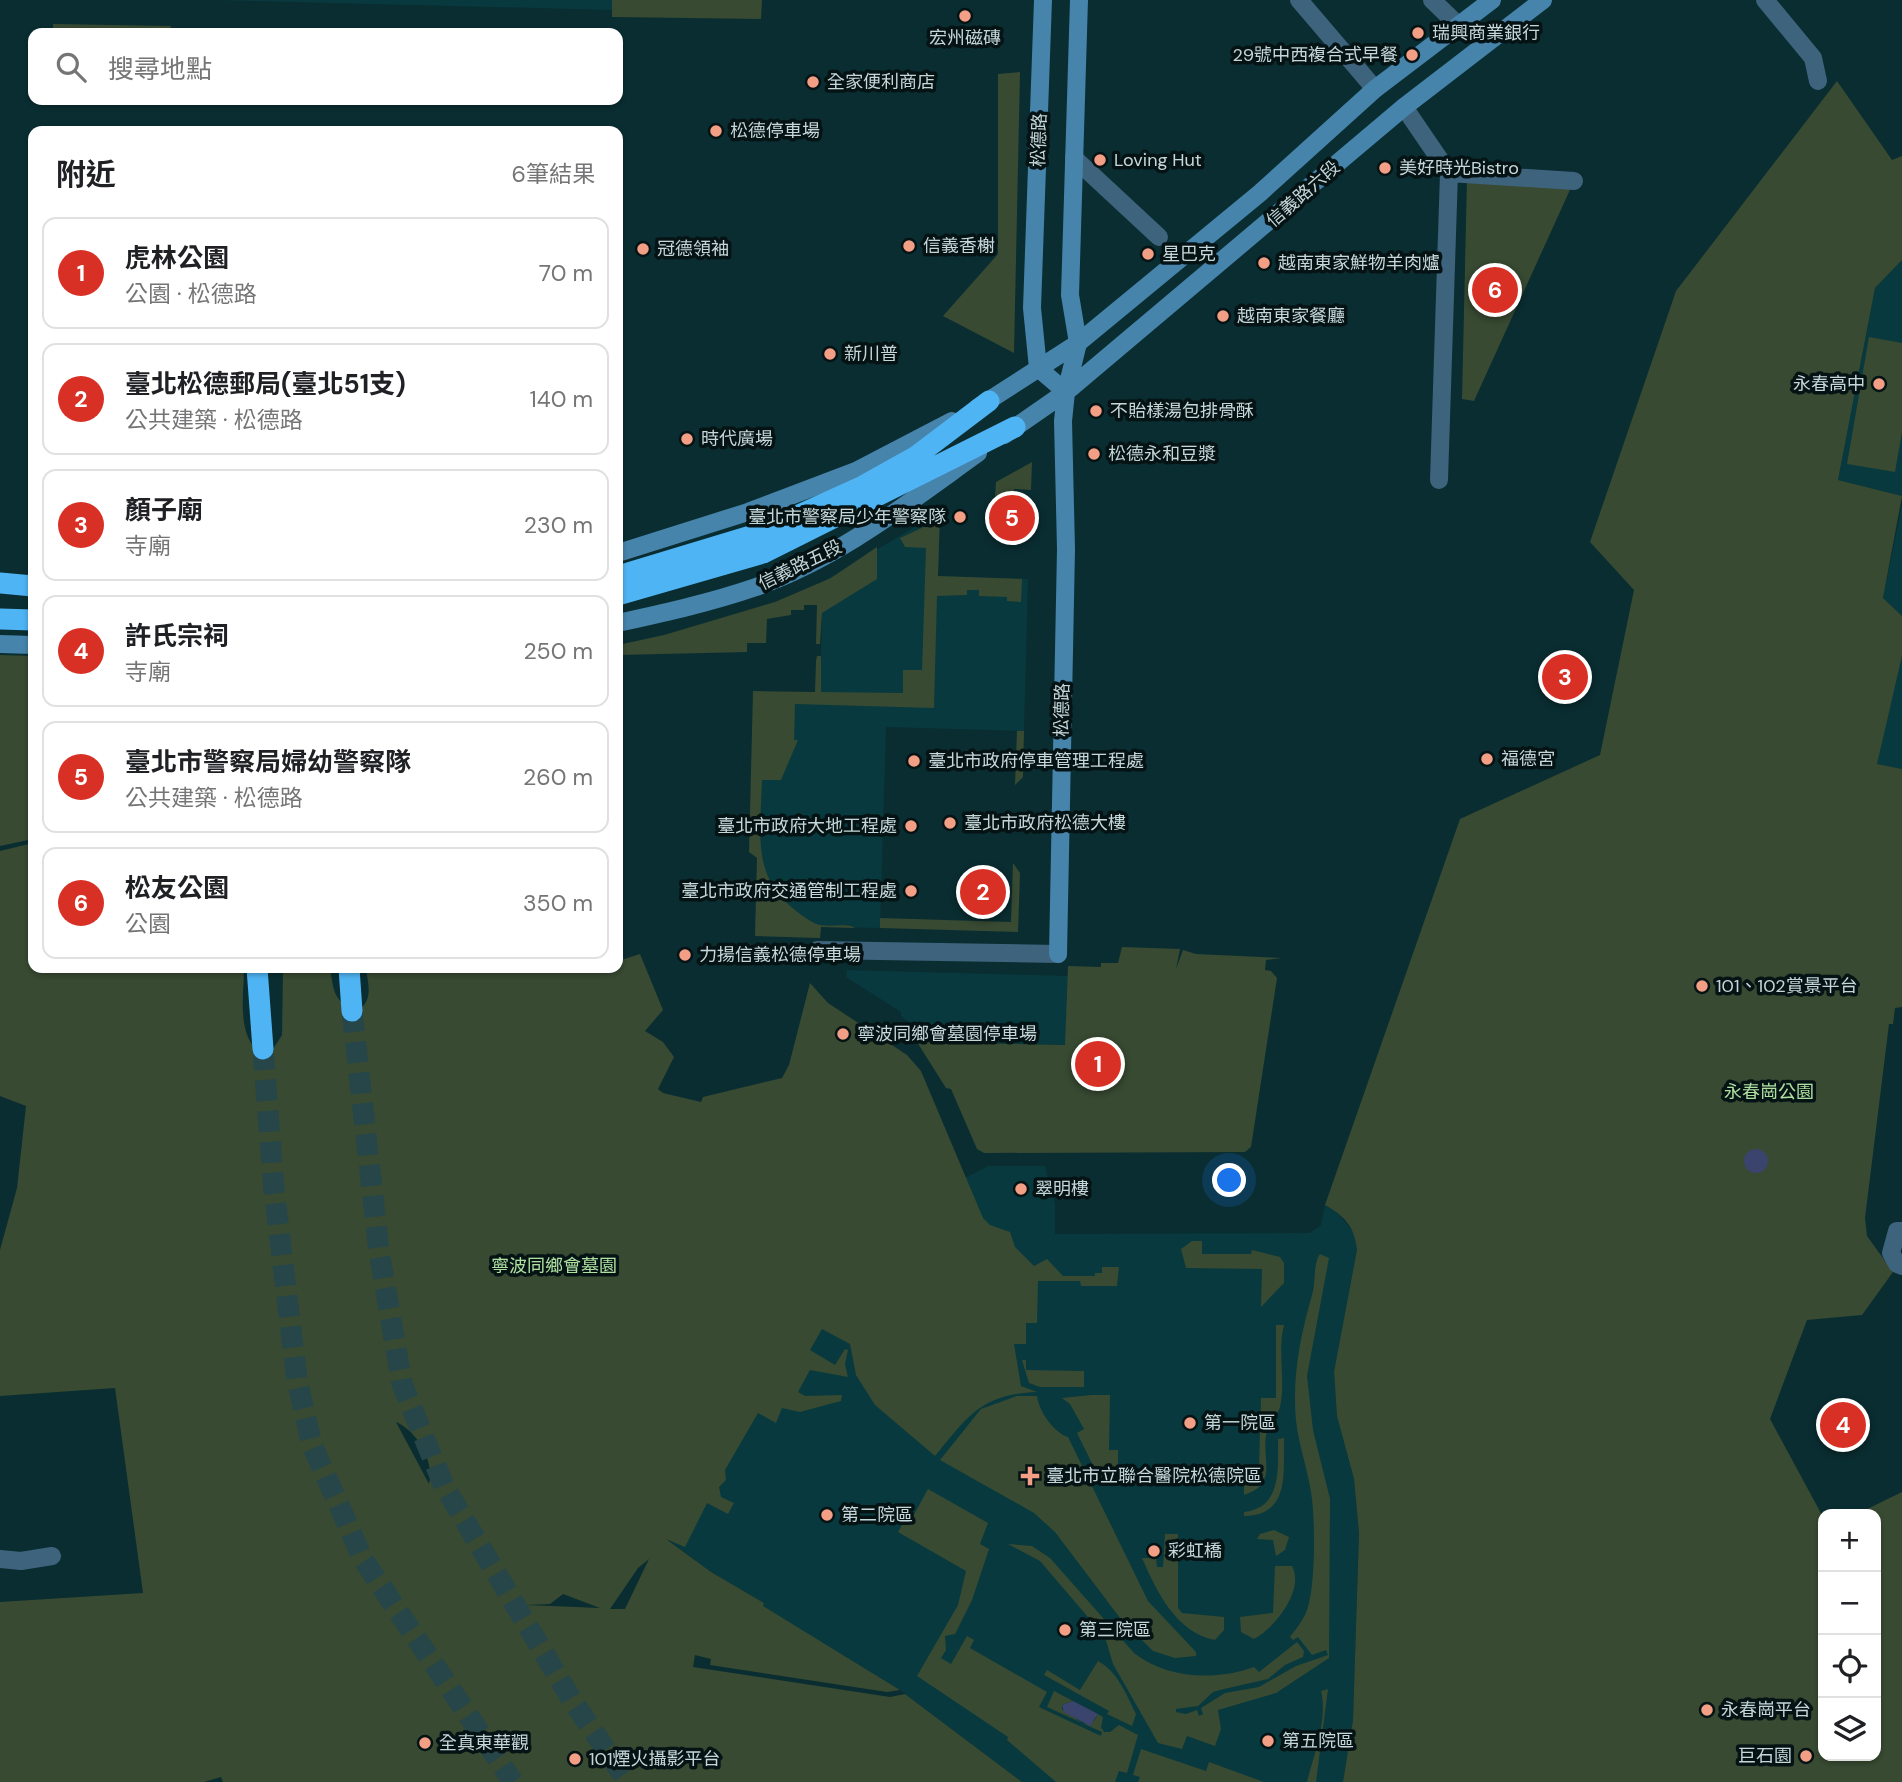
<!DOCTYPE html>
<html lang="zh-TW">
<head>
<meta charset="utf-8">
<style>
	body { margin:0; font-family:"DM Sans","Noto Sans TC",sans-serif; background:#f6f6f6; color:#202124 }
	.controls { position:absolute; right:21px; bottom:21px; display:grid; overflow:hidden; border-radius:14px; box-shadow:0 2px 5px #0004 }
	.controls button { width:63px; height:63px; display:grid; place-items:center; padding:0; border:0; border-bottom:2px solid #e0e0e0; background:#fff; color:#202124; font:35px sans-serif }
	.you { position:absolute; left:1230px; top:1181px; width:24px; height:24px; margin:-18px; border:5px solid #fff; border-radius:50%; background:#1a73e8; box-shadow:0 0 0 10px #1a73e833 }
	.badge { display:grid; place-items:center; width:46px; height:46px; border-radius:50%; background:#d93025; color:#fff; font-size:23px; font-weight:700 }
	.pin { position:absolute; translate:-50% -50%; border:4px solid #fff; box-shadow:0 2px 7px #0006 }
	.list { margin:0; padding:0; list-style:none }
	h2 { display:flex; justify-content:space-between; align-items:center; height:91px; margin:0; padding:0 28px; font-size:30px }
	h2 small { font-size:23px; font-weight:400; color:#757577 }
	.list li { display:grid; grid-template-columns:46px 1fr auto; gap:21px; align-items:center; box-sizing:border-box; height:112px; margin:0 14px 14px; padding:0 14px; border:2px solid #e0e0e0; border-radius:14px }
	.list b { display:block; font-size:26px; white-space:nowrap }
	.list p { margin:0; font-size:23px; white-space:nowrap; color:#757577 }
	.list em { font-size:23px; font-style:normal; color:#757577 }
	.icon { flex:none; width:38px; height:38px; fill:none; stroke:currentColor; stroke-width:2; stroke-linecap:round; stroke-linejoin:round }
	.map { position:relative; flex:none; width:1902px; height:1782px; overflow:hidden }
	.search { position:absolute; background:#fff; box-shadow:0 2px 5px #0004; left:28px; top:28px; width:595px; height:77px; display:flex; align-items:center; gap:18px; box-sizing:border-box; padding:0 24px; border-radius:14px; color:#757577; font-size:26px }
	.panel { position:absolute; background:#fff; box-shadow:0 2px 5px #0004; left:28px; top:126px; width:595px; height:847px; border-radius:14px }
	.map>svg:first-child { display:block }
	.built { fill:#08393e }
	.green { fill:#384a32; fill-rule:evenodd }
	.water { fill:#3a446d }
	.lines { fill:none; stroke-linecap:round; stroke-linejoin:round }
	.highway-tunnel { stroke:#26464a; stroke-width:21; stroke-dasharray:21 10; stroke-linecap:butt }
	.street { stroke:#3e637c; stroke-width:18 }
	.secondary { stroke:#4684ac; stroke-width:18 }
	.highway { stroke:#4fb4f3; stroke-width:21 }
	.poi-dot { fill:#f39f85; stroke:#061315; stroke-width:2.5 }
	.labels { text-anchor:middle; stroke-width:7; stroke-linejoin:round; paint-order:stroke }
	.poi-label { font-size:18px; fill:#c5d7d9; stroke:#061315; text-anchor:start }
	.street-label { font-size:18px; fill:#c5d7d9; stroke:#061315 }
	.park-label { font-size:18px; fill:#aee09f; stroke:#061315 }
</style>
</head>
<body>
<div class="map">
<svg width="1902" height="1782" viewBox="0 0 1902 1782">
	<rect width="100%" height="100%" fill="#0a2d31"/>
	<!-- built -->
	<path class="built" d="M217,0H612V10Z
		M1902,260V496L1838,480L1875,288Z
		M1902,505V616L1883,598Z
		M940,512L938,576L1028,579L1024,731L886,727L880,928L821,927L820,938L755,936L762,703L820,704L822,613L814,587Z
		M1902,656V769L1876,764Z
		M847,970L1068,976L1066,1045L935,1042L901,1016V1012L846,977Z
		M988,1166H1045L1055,1205V1234L1310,1233L1321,1225L1325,1205L1336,1211L1355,1234L1357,1250L1352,1284L1334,1372L1337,1416L1354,1479L1359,1533L1353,1720L1343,1782H1022L900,1690L762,1606L764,1603L711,1572L668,1540L709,1473L768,1385L934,1194Z"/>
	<!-- green -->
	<path class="green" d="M612,0H762L761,19L612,17Z
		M53,24L171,26L170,33H53Z
		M1020,72L1014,353L943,316L998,254V74Z
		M1837,81L1892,160L1902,156V260L1875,288L1838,480L1902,496L1883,598L1902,616V656L1877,764L1902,769V1007L1895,1008L1893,1024H1889L1865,1218L1867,1236L1893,1272L1862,1315L1807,1320L1770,1419L1823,1517V1756H1876V1514H1857L1902,1492V1782H1343L1353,1720L1359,1533L1354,1479L1337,1416L1334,1372L1357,1250C1355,1228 1345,1216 1325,1205L1460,819L1600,755L1634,590L1590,542L1676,291Z
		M1467,178L1574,181L1474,401L1462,399Z
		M1869,337L1902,343V432L1895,472L1847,464Z
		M1032,462L1031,490L1014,489L1013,498L995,497L996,482Z
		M940,512L938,576L1022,579L1021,602L1007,601V597L979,596V590H967V595L937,596L934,708L795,704L794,740H798L781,780H762C760,845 750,885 814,923C825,929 846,922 855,928L821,927L820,938L755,936L757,858L749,852L753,691L815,692L816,661L817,656H821V692L903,693V670H922L926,548L905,547L900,538L926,526L927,519Z
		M877,547V579L822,613L820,644H816L817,605H804V610H791V615L767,619L766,643H747V652L618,655V645L664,635L775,602L831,578Z
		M0,655L33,656V839L0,846Z
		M1017,731H1024L1023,777L1015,785Z
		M33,843V968H244C244,993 237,1030 256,1049H273L282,1035L283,968H330C334,992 333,1001 357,1011C374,1000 368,985 366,968H578L584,972L618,968V961L640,954L663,1010L645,1031L663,1042L674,1057L658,1089L663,1093L701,1102L703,1097L782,1078L789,1065L810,983L828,1003L907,1055L921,1071L983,1218L990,1225L1010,1232L1015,1247L1034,1266L1047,1259L1063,1276H1095V1273H1102V1267H1119L1117,1286H1081L1080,1281H1038L1037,1323H1026V1344H1014L1021,1386L1037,1392C981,1394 968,1416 935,1456L875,1405L856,1375L850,1344L822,1329L810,1350L835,1365L845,1349L848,1350L845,1364L848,1377L810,1370L798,1392L805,1396L842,1395L841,1401L800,1412L782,1408L776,1423L758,1413L725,1470L726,1480L719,1487L721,1497L734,1503L728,1514L707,1503L685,1547L666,1539L711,1572L764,1603L763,1606L900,1690L887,1692L710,1665L711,1659L695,1655L693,1667L890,1697L905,1694L1022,1782H223L221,1777L204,1782H0V1602L143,1593L115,1388L0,1396V1250L17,1188L26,1106L0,1096V851ZM396,1422C416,1430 435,1461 429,1484ZM649,1559L625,1609H610L638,1568ZM563,1594L600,1608L526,1605L550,1604Z
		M1013,863L1020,873L1018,932L880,928V918L1011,922Z
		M1122,947L1180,949L1176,969L1183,950L1196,954L1282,958L1266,960L1265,970L1271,971L1277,978L1251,1147L1245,1152L984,1153L977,1149L951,1089L946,1088L917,1042L1065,1045L1068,966L1101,967V963H1118Z
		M1192,1241H1202V1254H1251L1252,1250L1280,1257L1284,1263V1283L1261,1307L1262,1269L1186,1268L1181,1249Z
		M1320,1254L1329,1258L1307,1376L1313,1430L1330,1499L1329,1658L1276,1693L1218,1710L1221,1729L1215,1746L1187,1736L1182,1749L1158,1743L1113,1664L1105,1637L1040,1561L1008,1544L1032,1546L1050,1558L1134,1653C1168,1679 1214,1681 1254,1667L1259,1672L1297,1642L1304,1651L1303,1657L1285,1665L1268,1679L1224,1689L1213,1692L1198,1706L1176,1709V1712L1186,1714L1197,1710L1199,1716L1203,1714L1201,1708L1225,1693L1259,1687L1296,1666L1328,1655L1326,1650L1312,1655L1298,1637L1293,1640L1290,1637C1295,1630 1301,1623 1305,1615C1316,1594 1315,1524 1312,1499C1309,1473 1299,1447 1296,1421C1292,1377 1300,1337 1312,1295C1316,1283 1313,1263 1320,1254Z
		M1276,1325H1284C1277,1352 1286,1381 1280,1407C1278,1415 1269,1422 1267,1431C1260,1456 1280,1484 1244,1495V1483H1226L1225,1475H1216V1483H1210V1468H1259L1261,1398H1276Z
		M1022,1360H1026V1370L1084,1371V1387H1040L1029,1383Z
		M1091,1395H1110L1109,1450H1118V1467H1106V1484H1102L1077,1433L1084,1429L1070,1404L1062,1398Z
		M1017,1396H1037C1039,1411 1053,1432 1068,1437L1148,1601L1196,1652V1656L1175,1658L1153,1651L1120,1618L1055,1532L1034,1513L940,1460L981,1409Z
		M1284,1438C1283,1471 1291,1516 1244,1516V1512C1282,1508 1278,1468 1278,1439Z
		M928,1489L988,1523L980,1544L989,1549L972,1600L955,1634L945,1636L946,1650L941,1658L951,1664L967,1636L974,1640L970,1648L1047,1692L1039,1707L1101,1736L1102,1732L1047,1707L1054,1691L1073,1701L1062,1705V1709L1085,1725L1094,1721L1098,1714L1103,1717L1101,1727L1104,1732H1110L1119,1725L1138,1735L1127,1773L1119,1771L1115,1782H1056L1007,1740L1008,1737L917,1676L958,1605L966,1571L898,1532L906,1518L911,1520Z
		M1274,1530L1289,1537L1285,1550L1276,1556L1273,1540L1257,1539L1260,1534Z
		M1165,1534H1178V1608L1182,1613L1224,1617V1630L1215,1640C1176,1633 1156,1590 1142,1558H1156L1157,1567H1163Z
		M1275,1566H1292C1305,1590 1275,1628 1254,1639L1241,1632L1240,1617L1273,1613Z
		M1098,1661C1118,1672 1126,1694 1136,1714L1132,1726L1107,1714L1109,1711L1044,1675L1047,1670L1080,1690Z
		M1328,1689L1316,1782H1307C1314,1754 1328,1719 1321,1691Z
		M1141,1749L1206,1771L1209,1762L1264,1782H1138L1140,1777L1133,1775Z"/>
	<!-- water -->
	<path class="water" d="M1744 1161a12 12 0 1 1 24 0a12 12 0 1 1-24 0Z
		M1073,1701L1098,1714L1090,1726L1064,1712L1062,1705Z"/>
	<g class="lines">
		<!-- highway-tunnel -->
		<path class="highway-tunnel" d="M352,1011L379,1251L402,1384L444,1486L572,1700L628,1782
			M263,1049L274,1190L297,1380L312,1445L363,1559L513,1782"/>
		<!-- street -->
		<path class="street" d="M1299,0L1375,89
			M1432,0L1459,26
			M1765,0L1813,58L1818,81
			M1404,107L1449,173L1439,480
			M1074,158L1159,237
			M1449,173L1574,181
			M817,950L1058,954
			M1902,1231H1897L1891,1253L1897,1264L1902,1266
			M0,1559L21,1561L52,1556"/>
		<!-- secondary -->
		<path class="secondary" d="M1043,0L1032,308L1038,368L1066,392
			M977,408L1078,343L1260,193L1375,89L1492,0
			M1004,435L1066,392L1404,107L1543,0
			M618,553L748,512L856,471L952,421
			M618,623C663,613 709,603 753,588C836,560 908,503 978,453
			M0,644L33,645
			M1058,954L1066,549L1063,421L1066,392L1078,343L1070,295L1079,0"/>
		<!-- highway -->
		<path class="highway" d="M618,576L757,534L863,486L915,457L989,401
			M0,583L33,586
			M618,595L763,553L1015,427
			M0,619L33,620
			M257,968L263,1049
			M349,968L352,1011"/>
	</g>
	<!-- markers -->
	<g class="poi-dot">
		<circle cx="965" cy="16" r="7"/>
		<circle cx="1418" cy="33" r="7"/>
		<circle cx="1412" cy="55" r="7"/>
		<circle cx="813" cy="82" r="7"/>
		<circle cx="716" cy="131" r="7"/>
		<circle cx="1100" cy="160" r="7"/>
		<circle cx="1385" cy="168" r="7"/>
		<circle cx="909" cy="246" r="7"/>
		<circle cx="643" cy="249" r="7"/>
		<circle cx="1148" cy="254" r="7"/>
		<circle cx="1264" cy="263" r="7"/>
		<circle cx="1223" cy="316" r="7"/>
		<circle cx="830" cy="354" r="7"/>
		<circle cx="1879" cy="384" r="7"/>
		<circle cx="1096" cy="411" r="7"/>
		<circle cx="687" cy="439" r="7"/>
		<circle cx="1094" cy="454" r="7"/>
		<circle cx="960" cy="517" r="7"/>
		<circle cx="1487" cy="759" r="7"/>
		<circle cx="914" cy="761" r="7"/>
		<circle cx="950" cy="823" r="7"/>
		<circle cx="911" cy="826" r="7"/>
		<circle cx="911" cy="891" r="7"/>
		<circle cx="685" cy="955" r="7"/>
		<circle cx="1702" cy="986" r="7"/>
		<circle cx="843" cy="1034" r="7"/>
		<circle cx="1021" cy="1189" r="7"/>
		<circle cx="1190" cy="1423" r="7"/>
		<path d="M1026.5 1465.5h7v7h7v7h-7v7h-7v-7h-7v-7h7z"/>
		<circle cx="827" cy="1515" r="7"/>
		<circle cx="1154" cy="1551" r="7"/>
		<circle cx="1065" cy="1630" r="7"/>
		<circle cx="1707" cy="1710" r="7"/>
		<circle cx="1268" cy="1741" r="7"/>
		<circle cx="425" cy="1743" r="7"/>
		<circle cx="1806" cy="1756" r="7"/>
		<circle cx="575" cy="1759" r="7"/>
	</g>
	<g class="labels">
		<!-- poi labels -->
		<g class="poi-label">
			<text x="1432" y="39">瑞興商業銀行</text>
			<text x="965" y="44" text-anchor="middle">宏州磁磚</text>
			<text x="1398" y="61" text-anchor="end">29號中西複合式早餐</text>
			<text x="827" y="88">全家便利商店</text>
			<text x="730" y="137">松德停車場</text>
			<text x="1114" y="166">Loving Hut</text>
			<text x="1399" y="174">美好時光Bistro</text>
			<text x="923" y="252">信義香榭</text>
			<text x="657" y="255">冠德領袖</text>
			<text x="1162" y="260">星巴克</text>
			<text x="1278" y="269">越南東家鮮物羊肉爐</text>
			<text x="1237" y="322">越南東家餐廳</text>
			<text x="844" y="360">新川普</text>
			<text x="1865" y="390" text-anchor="end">永春高中</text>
			<text x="1110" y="417">不貽樣湯包排骨酥</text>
			<text x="701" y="445">時代廣場</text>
			<text x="1108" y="460">松德永和豆漿</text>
			<text x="946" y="523" text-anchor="end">臺北市警察局少年警察隊</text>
			<text x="1501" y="765">福德宮</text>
			<text x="928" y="767">臺北市政府停車管理工程處</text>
			<text x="964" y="829">臺北市政府松德大樓</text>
			<text x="897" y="832" text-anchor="end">臺北市政府大地工程處</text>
			<text x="897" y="897" text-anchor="end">臺北市政府交通管制工程處</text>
			<text x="699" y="961">力揚信義松德停車場</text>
			<text x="1716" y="992">101、102賞景平台</text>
			<text x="857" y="1040">寧波同鄉會墓園停車場</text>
			<text x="1035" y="1195">翠明樓</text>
			<text x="1204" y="1429">第一院區</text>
			<text x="1046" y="1482">臺北市立聯合醫院松德院區</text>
			<text x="841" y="1521">第二院區</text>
			<text x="1168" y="1557">彩虹橋</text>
			<text x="1079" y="1636">第三院區</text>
			<text x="1721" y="1716">永春崗平台</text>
			<text x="1282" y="1747">第五院區</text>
			<text x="439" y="1749">全真東華觀</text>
			<text x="1792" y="1762" text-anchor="end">巨石園</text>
			<text x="589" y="1765">101煙火攝影平台</text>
		</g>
		<!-- street labels -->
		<g class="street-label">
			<text transform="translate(1039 140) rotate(-88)" y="6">松德路</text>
			<text transform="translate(1303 194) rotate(-41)" y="6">信義路六段</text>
			<text transform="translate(800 565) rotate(-26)" y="6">信義路五段</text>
			<text transform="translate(1062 710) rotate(-89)" y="6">松德路</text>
		</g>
		<!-- park labels -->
		<g class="park-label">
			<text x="1769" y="1098">永春崗公園</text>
			<text x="554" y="1272">寧波同鄉會墓園</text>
		</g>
	</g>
</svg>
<div class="controls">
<button>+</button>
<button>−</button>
<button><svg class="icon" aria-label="locate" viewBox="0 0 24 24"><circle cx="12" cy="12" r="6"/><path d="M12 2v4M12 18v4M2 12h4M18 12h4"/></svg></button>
<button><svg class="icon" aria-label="layers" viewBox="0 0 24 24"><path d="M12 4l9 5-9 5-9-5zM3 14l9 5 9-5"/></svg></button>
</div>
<div class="you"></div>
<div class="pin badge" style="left:1098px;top:1064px">1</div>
<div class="pin badge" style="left:983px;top:892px">2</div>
<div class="pin badge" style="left:1565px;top:677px">3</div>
<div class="pin badge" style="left:1843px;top:1425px">4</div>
<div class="pin badge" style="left:1012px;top:518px">5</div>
<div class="pin badge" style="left:1495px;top:290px">6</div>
<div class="search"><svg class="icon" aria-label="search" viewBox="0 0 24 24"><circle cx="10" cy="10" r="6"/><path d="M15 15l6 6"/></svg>搜尋地點</div>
<section class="panel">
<h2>附近<small>6筆結果</small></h2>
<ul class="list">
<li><span class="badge">1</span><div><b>虎林公園</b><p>公園 · 松德路</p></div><em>70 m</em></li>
<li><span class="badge">2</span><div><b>臺北松德郵局(臺北51支)</b><p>公共建築 · 松德路</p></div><em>140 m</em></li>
<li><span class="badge">3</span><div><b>顏子廟</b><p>寺廟</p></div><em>230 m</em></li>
<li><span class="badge">4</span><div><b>許氏宗祠</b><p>寺廟</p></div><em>250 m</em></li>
<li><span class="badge">5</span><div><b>臺北市警察局婦幼警察隊</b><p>公共建築 · 松德路</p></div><em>260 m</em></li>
<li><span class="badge">6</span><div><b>松友公園</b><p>公園</p></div><em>350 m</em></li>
</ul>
</section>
</div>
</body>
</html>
